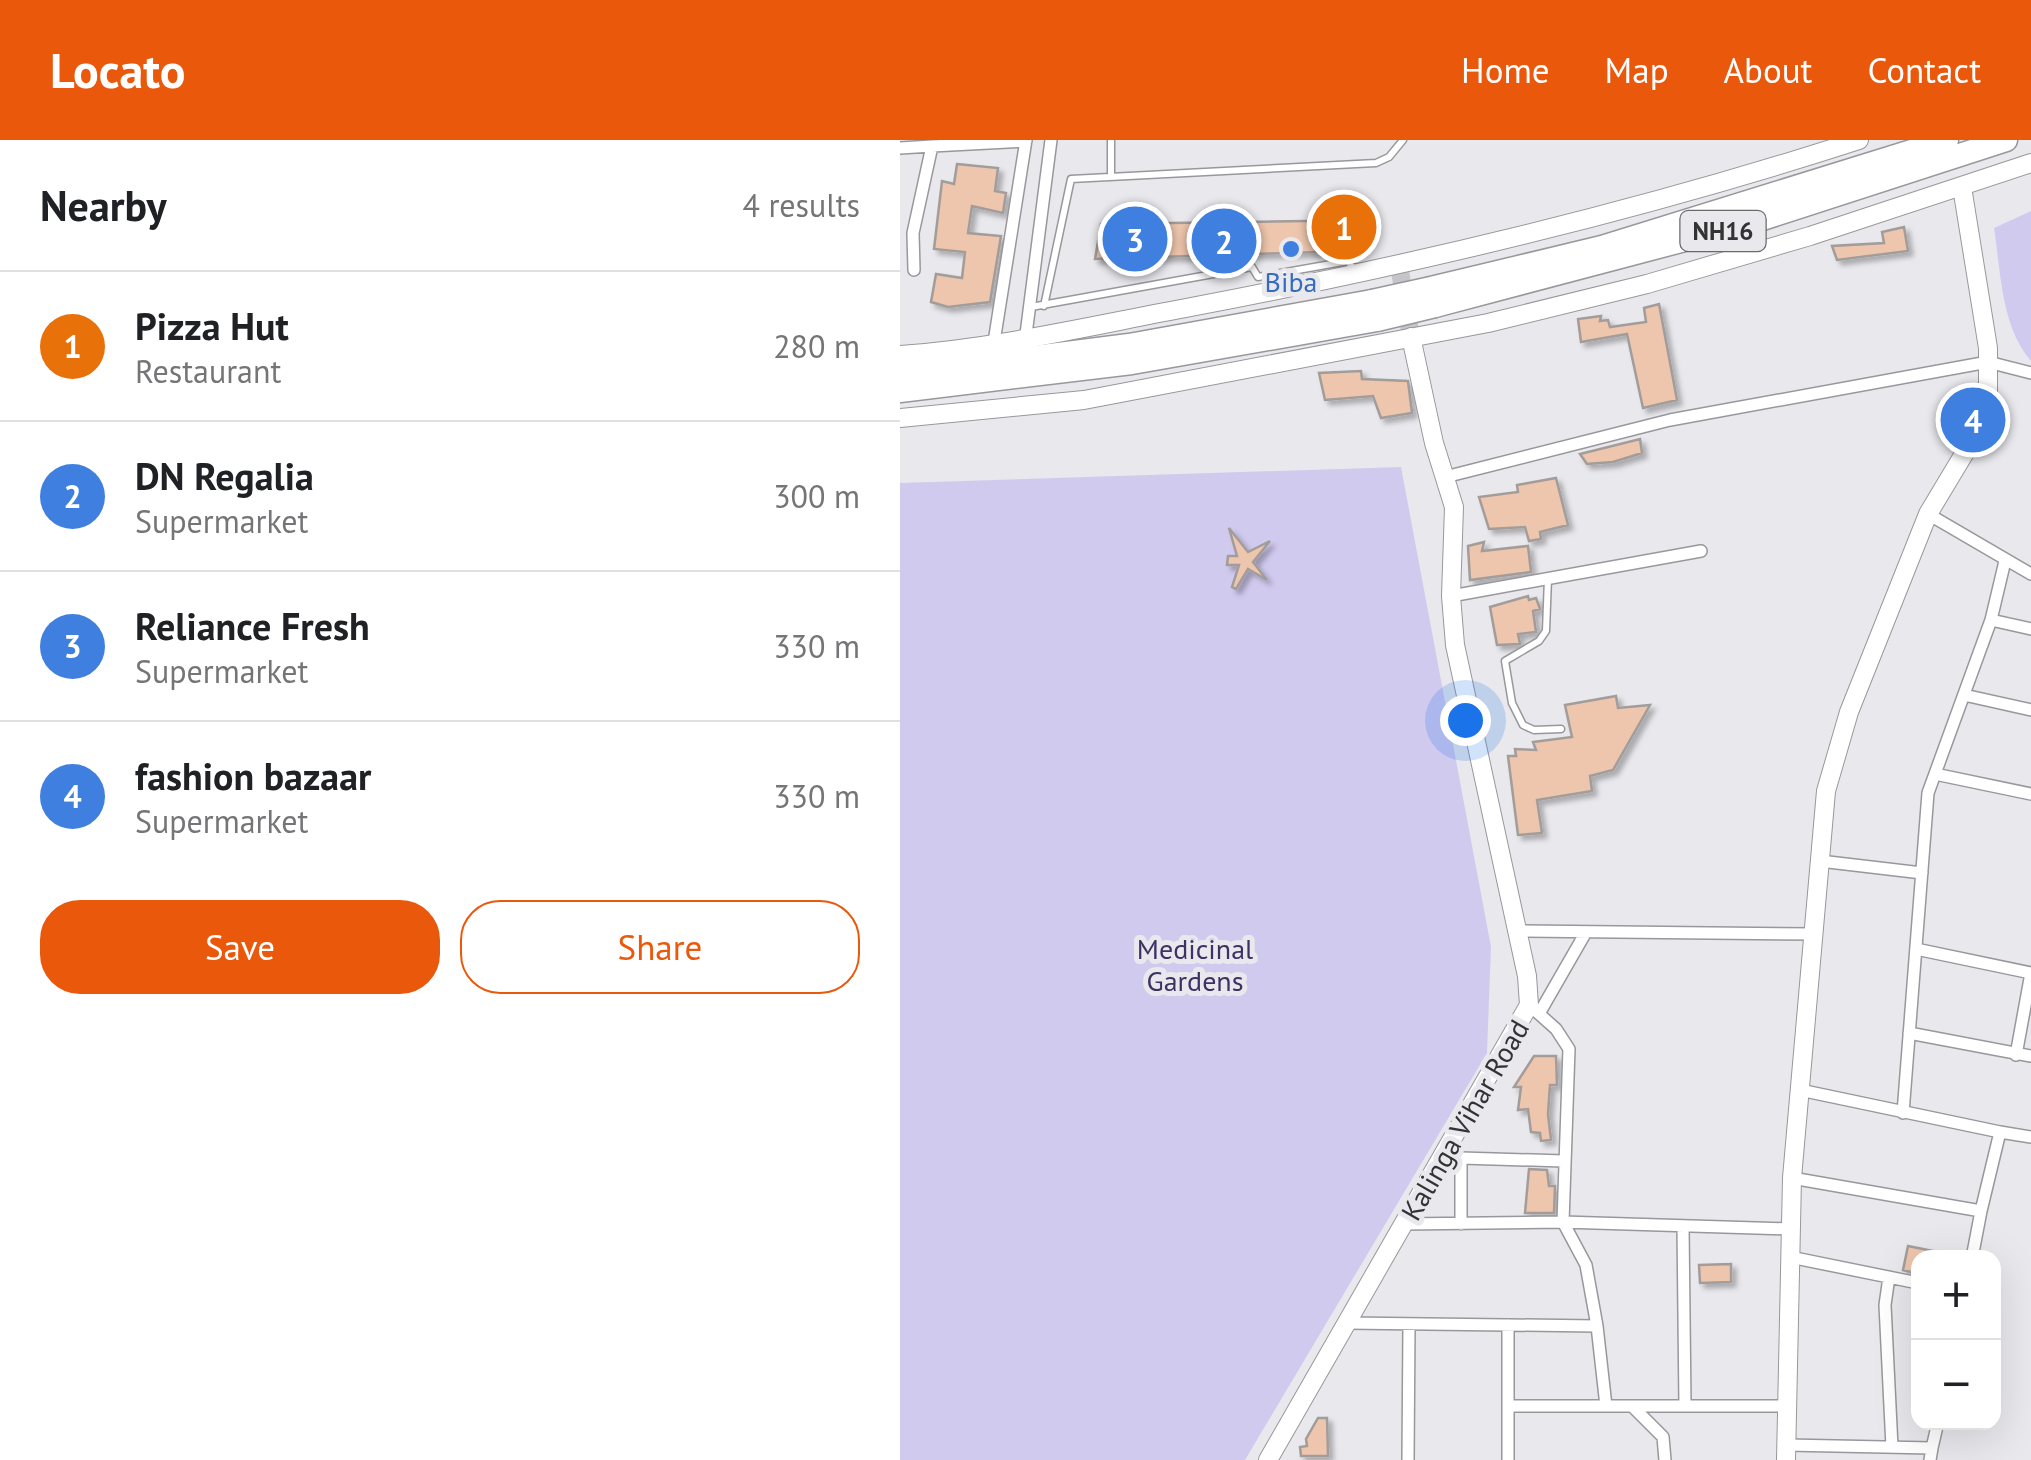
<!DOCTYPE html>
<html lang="en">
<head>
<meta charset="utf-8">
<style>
	body { margin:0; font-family:"PT Sans",sans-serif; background:#f6f6f6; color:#202124 }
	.controls { position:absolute; right:30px; bottom:30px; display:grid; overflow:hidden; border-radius:20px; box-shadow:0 10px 40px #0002 }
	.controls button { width:90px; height:90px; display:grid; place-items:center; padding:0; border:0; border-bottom:2px solid #e0e0e0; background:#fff; color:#202124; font:50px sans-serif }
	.you { position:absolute; left:565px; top:580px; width:35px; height:35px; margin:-25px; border:8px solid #fff; border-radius:50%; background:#1a73e8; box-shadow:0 0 0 15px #1a73e833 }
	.badge { display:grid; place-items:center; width:65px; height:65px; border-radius:50%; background:#ea580c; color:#fff; font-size:32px; font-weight:700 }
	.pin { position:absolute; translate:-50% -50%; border:5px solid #fff; box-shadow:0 2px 10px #0006 }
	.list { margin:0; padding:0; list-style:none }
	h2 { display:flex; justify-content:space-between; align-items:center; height:130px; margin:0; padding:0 40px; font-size:42px }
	h2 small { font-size:32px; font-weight:400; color:#757577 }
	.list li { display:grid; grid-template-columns:65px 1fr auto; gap:30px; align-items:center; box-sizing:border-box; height:150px; padding:0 40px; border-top:2px solid #e0e0e0 }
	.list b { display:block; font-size:38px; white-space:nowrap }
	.list p { margin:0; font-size:32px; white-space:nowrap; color:#757577 }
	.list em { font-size:32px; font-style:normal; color:#757577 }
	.actions { display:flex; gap:20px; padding:30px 40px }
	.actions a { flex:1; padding:22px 0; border:2px solid #ea580c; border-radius:40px; text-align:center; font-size:35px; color:#ea580c }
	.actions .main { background:#ea580c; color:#fff }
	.map { position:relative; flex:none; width:1131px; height:1320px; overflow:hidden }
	header { display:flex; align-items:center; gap:60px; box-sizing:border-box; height:140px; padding:0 50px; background:#ea580c; color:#fff }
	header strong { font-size:48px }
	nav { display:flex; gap:55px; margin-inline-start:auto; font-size:35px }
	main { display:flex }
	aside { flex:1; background:#fff }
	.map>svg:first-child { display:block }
	.green { fill:#d1caef }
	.building { fill:#eec5ad; stroke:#a29d9a; stroke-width:2.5; filter:url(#shadow) }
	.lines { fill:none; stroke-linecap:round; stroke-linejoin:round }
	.secondary-tunnel { stroke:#c5c4c8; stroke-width:18; stroke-dasharray:18 9; stroke-linecap:butt }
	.lane-casing { stroke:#98979b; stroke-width:9 }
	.street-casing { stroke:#98979b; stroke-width:14 }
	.secondary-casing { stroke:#98979b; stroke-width:20 }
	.highway-casing { stroke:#98979b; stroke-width:25 }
	.lane { stroke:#fff; stroke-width:6 }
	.street { stroke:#fff; stroke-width:11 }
	.secondary { stroke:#fff; stroke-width:18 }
	.highway { stroke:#fff; stroke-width:22 }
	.highway-bridge-casing { stroke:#98979b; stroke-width:25; stroke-linecap:butt }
	.highway-bridge { stroke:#fff; stroke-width:22 }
	.shop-dot { fill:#3f7fe0; stroke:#e9e8ed; stroke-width:4 }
	.labels { text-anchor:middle; stroke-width:10; stroke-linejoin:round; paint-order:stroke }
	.shield { fill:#e9e8ed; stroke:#6a696c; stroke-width:2.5 }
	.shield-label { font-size:25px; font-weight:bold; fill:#333234 }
	.shop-label { font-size:28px; fill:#366cbe; stroke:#e9e8ed }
	.park-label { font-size:28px; fill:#3e3164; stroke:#e9e8ed }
	.street-label { font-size:28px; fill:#333234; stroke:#e9e8ed }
</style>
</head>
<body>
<header>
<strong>Locato</strong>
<nav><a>Home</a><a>Map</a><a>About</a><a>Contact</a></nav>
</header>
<main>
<aside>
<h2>Nearby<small>4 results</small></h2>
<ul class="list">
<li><span class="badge" style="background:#e8710a">1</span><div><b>Pizza Hut</b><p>Restaurant</p></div><em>280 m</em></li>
<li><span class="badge" style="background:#3f7fe0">2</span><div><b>DN Regalia</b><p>Supermarket</p></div><em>300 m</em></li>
<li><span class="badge" style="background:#3f7fe0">3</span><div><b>Reliance Fresh</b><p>Supermarket</p></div><em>330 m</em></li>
<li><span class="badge" style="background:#3f7fe0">4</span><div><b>fashion bazaar</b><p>Supermarket</p></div><em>330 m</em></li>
</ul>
<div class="actions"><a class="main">Save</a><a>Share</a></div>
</aside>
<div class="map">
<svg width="1131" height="1320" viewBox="0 0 1131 1320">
	<defs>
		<filter id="shadow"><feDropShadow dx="4.5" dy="4.5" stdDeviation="2.5" flood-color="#0004"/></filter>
	</defs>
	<rect width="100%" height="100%" fill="#e9e8ed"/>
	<!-- green -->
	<path class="green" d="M1131,71V221C1101,186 1101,133 1094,88Z
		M501,327L591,807L587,913L345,1320H0V343Z"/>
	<!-- building -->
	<path class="building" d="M57,24L98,28L95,51L106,53L103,73L72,66L68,93L101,96L90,162L48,167L31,162L36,134L62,138L65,112L34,109L42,41L54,44Z
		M406,81H451L450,111L195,119L201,84Z
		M1004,87L1008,111L937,120L932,106L984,103L982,92Z
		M759,164L777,260L743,268L727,194L681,202L678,179L701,176L700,181L708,180L710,187L746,182L744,168Z
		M461,231L462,239L508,241L512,273L481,278L473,256L425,260L419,233Z
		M740,299L742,313L713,322L687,324L680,314Z
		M656,338L668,385L640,392L641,399L629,401L625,387L589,389L579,357L618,352L617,345Z
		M329,388L348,412L370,401L353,422L367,440L348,429L336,449L332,447L339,425H327L328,416H337Z
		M584,402L582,411L628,406L631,432L570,440L568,406Z
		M628,456L629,460L636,458L640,469L633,471L636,492L618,494L620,504L597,505L590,467Z
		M716,556L718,568L750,565L713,630L690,636L692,651L637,660L642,693L618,695L608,616H616L615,609L636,610L633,602L672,597L665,565Z
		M634,916H656L657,945H650L648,974L651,1000L641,1001L640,993L631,992L628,969L618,970L621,947H614Z
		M629,1029L647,1030L649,1046H655L654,1073H625Z
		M1008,1106L1043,1113V1118H1018V1134L1003,1130Z
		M831,1124V1142L800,1143L799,1125Z
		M418,1278H427L428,1316H401L400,1307L407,1306L406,1299Z"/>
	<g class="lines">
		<!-- secondary-tunnel -->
		<path class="secondary-tunnel" d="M499,125L511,197"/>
		<!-- lane casing -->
		<g class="lane-casing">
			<path id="lane" d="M211,0V36
				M144,166L171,39L476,23L489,17L503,0
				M131,167L352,127L358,137L448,121L456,132
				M648,438L646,491L639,501L605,521L612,563L623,585L634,590L661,589"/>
		</g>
		<!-- street casing -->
		<g class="street-casing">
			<path id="street" d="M32,6L126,1
				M0,8L32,6L13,93L14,130
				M94,202L126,0
				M125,202L151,0
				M545,337L770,280L1088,222L1131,233
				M1028,374L1131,434
				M551,456L801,411
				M1091,480L1131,489
				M1064,555L1131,570
				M1035,634L1131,654
				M920,721L1022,733
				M618,791L914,794
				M1016,809L1131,833
				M640,872L686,792
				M1009,893L1131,916
				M1116,915L1131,833
				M900,950L1100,992L1081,1071
				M1003,973L1028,653L1091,480L1105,421
				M1100,992L1131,997
				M892,1038L1081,1071L1072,1118
				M504,1084L663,1082L891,1089
				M561,1084V1018L664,1021
				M783,1086L785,1266
				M890,1117L1018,1143
				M989,1137L985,1165L992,1307
				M447,1183L697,1186L686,1125L663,1082L669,909L656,889L629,865
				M608,1185V1320
				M697,1186L706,1266
				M608,1266H887
				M732,1266L763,1297L765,1320
				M887,1305L1032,1308L1030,1320
				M1032,1308L1038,1282
				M508,1320L509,1184"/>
		</g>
		<!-- secondary casing -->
		<g class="secondary-casing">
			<path id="secondary" d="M0,215C98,208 194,185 291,167C517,124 740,71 959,0
				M0,278L184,260L588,183L747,144L910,96L1131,23
				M368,1320L629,865L627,836L555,505L551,456L554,367L534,303L511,197
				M886,1320L892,1038L926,651L949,572L1028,374L1079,289L1088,255V208L1062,47"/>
		</g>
		<!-- highway casing -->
		<g class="highway-casing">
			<path id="highway" d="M531,148L702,107L1047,0
				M535,166L853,82L1106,0
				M0,234L229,205L472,161
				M0,251L232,223L477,180"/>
		</g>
		<!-- lane -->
		<use href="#lane" class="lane"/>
		<!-- street -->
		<use href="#street" class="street"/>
		<!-- secondary -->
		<use href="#secondary" class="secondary"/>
		<!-- highway -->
		<use href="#highway" class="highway"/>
		<!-- highway-bridge casing -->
		<g class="highway-bridge-casing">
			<path id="highway-bridge" d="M472,161L531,148
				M477,180L535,166"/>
		</g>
		<!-- highway-bridge -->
		<use href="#highway-bridge" class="highway-bridge"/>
	</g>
	<!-- markers -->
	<circle class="shop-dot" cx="391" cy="109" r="10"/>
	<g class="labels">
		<!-- shield labels -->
		<rect class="shield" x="780.5" y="71" width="85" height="40" rx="8"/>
		<g class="shield-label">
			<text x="823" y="100">NH16</text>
		</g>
		<!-- shop labels -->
		<g class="shop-label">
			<text x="391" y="152">Biba</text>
		</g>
		<!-- park labels -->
		<g class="park-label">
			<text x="295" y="819">Medicinal<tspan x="295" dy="32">Gardens</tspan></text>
		</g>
		<!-- street labels -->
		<g class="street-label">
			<text transform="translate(565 980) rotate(-60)" y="10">Kalinga Vihar Road</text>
		</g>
	</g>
</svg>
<div class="controls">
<button>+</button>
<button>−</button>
</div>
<div class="you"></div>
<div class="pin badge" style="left:444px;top:87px;background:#e8710a">1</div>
<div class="pin badge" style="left:324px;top:101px;background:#3f7fe0">2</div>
<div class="pin badge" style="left:235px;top:99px;background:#3f7fe0">3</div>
<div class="pin badge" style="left:1073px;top:280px;background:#3f7fe0">4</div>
</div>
</main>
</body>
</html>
